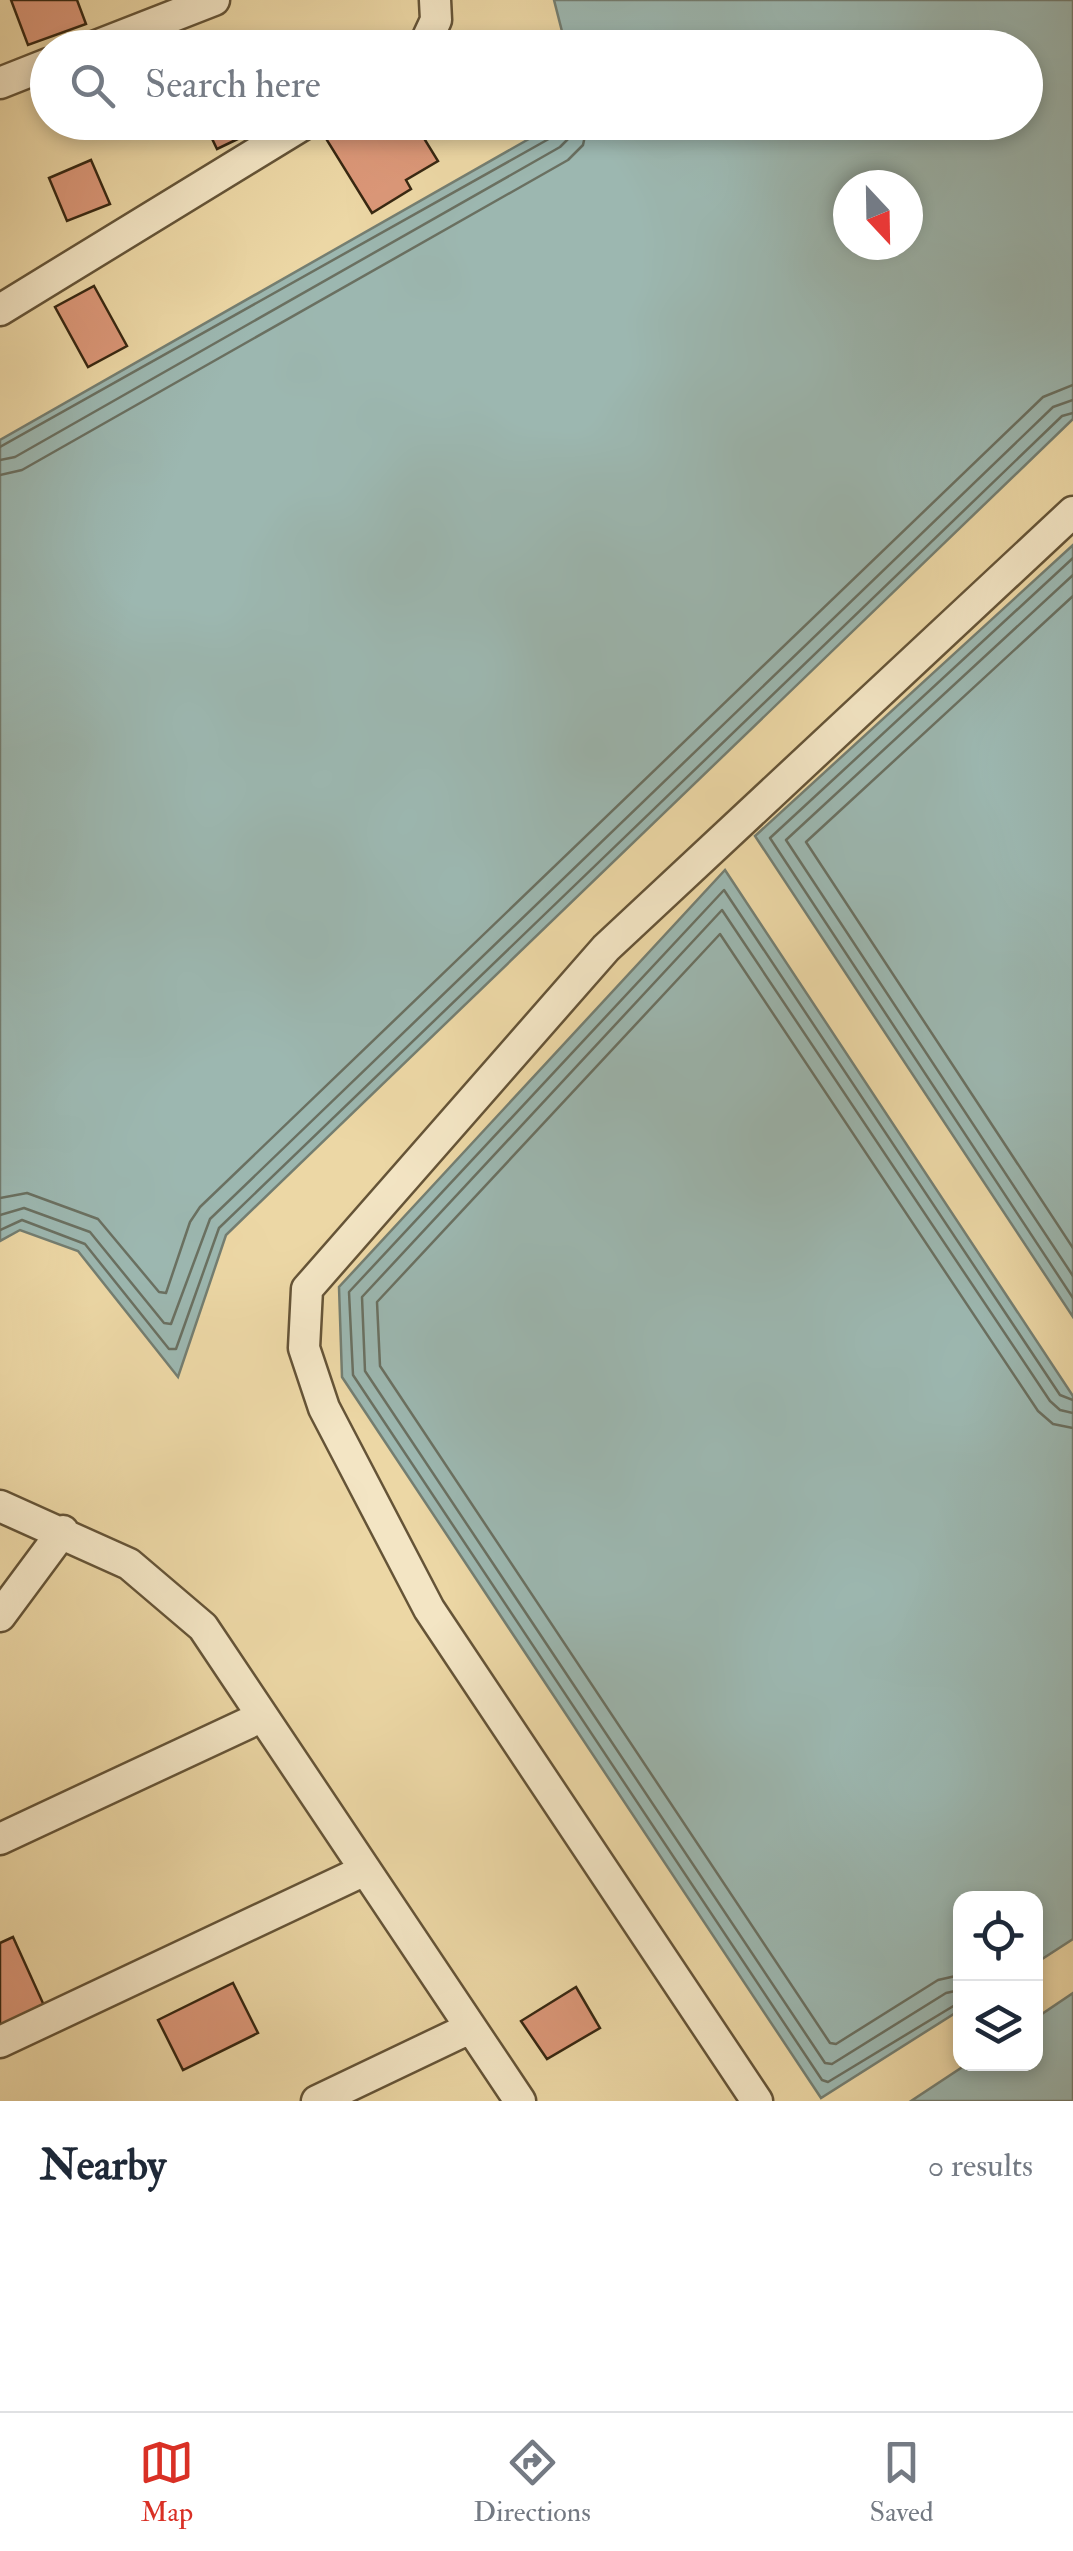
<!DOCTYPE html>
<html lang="en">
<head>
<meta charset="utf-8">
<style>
	body { margin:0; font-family:"IM FELL Double Pica",serif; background:#f6f6f7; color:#1f2937 }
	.controls { position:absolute; right:30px; bottom:30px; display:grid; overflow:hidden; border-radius:20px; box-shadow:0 5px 15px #0003 }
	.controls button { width:90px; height:90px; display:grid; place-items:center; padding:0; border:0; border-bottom:2px solid #e0e1e3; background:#fff; color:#1f2937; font:50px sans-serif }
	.compass { position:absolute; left:833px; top:170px; width:90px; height:90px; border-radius:50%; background:#fff; box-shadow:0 5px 15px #0003; rotate:158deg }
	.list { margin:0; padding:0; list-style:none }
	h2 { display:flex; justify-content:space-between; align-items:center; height:130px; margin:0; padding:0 40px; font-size:42px }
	h2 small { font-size:32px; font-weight:400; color:#747a83 }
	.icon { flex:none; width:55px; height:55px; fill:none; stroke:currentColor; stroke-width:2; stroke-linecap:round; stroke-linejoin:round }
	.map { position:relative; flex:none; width:1073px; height:2101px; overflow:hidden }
	.search { position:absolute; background:#fff; box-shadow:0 5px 15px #0003; left:30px; right:30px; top:30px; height:110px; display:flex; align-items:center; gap:25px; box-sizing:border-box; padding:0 35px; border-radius:55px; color:#747a83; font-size:38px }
	.sheet { height:310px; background:#fff }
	nav { display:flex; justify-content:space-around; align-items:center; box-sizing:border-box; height:140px; border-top:2px solid #e0e1e3; background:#fff; font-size:28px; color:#747a83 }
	nav a { display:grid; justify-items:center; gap:5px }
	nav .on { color:#d93025 }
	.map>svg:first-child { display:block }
	.water { fill:#9cb7b0; stroke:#747e71; stroke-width:2.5; fill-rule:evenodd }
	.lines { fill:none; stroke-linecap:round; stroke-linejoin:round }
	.shore { stroke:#6a7061; stroke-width:2.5 }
	.building { fill:#db9778; stroke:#382812; stroke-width:2.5 }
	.street-casing { stroke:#655437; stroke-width:35 }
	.street { stroke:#f3e5c4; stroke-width:30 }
</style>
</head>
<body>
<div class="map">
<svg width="1073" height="2101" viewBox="0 0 1073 2101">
	<rect width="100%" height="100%" fill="#ecd7a5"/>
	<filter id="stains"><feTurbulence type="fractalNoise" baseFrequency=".002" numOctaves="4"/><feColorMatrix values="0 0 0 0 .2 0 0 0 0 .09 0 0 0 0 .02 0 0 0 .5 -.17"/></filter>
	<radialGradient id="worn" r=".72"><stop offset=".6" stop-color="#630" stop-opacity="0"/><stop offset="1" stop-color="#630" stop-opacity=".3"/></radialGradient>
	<!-- water -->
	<path class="water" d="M554,0H1073V419L226,1235L178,1377L78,1251L20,1230L0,1241V440L557,123L1026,122V48L566,47ZM908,185V245H848V185Z
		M1073,545V1317L755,836Z
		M725,870L1073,1396V1939L1036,1963V1898H960V2010L821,2098L342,1377L339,1287Z
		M1073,1993V2101H911L967,2064H1036V2018Z"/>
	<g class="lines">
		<!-- shore -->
		<path class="shore" d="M0,447L554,136L560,122
			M0,460L15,457L560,147L570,137L573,122
			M0,475L22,470L568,160L583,145L588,122
			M1073,558L770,838L1073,1298
			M1073,575L786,840L1073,1276
			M1073,596L806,842L1073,1248
			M0,1198L27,1193L98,1219L159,1292L166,1293L190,1222L200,1207L1043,397L1073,385
			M0,1215L24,1208L90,1232L164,1323L171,1324L210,1219L1053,407L1073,400
			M0,1230L22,1220L85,1244L169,1349H176L219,1228L1062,416L1073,413
			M960,1975L938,1980L836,2044L830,2043L380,1366L377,1302L720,934L1038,1411L1053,1424L1073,1428
			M960,1990L946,1993L832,2064L825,2063L365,1371L362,1297L722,910L1050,1401L1060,1410L1073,1413
			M960,2002L828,2082L822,2080L353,1375L349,1292L724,890L1060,1395L1073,1400"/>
	</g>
	<!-- building -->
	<path class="building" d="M11,0H77L86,24L28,45Z
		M204,122H269V124L217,149Z
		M349,122H414L438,161L406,180L411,189L372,213L325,137Z
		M91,160L110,204L67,221L49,178Z
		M94,286L127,346L88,367L55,307Z
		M13,1937L47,2012L0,2033V1943Z
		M233,1983L258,2033L183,2070L158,2020Z
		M576,1987L600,2028L547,2059L521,2021Z"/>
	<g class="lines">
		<!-- street casing -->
		<g class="street-casing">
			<path id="street" d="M91,48L214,0
				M423,48L436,20L435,0
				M0,83L48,64
				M0,310L307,122
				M0,1506L129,1564L203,1627L520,2101
				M0,1616L63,1531
				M0,1839L261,1717
				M0,2042L363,1871
				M317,2101L468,2029
				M757,2101L429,1609L324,1408L304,1348L307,1289L606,948L1073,512"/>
		</g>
		<!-- street -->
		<use href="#street" class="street"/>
	</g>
	<rect width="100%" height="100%" filter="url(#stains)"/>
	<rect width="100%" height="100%" fill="url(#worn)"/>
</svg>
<div class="controls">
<button><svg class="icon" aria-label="locate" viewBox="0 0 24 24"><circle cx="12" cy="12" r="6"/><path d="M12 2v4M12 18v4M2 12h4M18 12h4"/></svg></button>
<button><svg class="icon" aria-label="layers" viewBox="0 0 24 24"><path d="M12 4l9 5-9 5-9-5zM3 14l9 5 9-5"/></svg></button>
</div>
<svg class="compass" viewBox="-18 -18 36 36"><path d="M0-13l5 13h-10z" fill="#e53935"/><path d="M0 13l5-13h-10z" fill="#747a83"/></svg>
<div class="search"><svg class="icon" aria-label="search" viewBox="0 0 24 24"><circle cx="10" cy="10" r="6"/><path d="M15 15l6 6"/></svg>Search here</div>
</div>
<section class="sheet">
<h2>Nearby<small>0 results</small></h2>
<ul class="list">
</ul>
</section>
<nav>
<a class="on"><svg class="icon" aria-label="map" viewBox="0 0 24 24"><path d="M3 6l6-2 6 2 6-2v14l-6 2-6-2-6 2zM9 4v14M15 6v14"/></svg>Map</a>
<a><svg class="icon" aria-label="directions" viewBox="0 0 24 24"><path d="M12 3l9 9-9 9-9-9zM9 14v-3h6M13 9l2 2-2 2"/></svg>Directions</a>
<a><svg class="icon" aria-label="saved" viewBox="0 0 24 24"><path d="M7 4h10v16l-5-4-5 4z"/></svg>Saved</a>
</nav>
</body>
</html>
